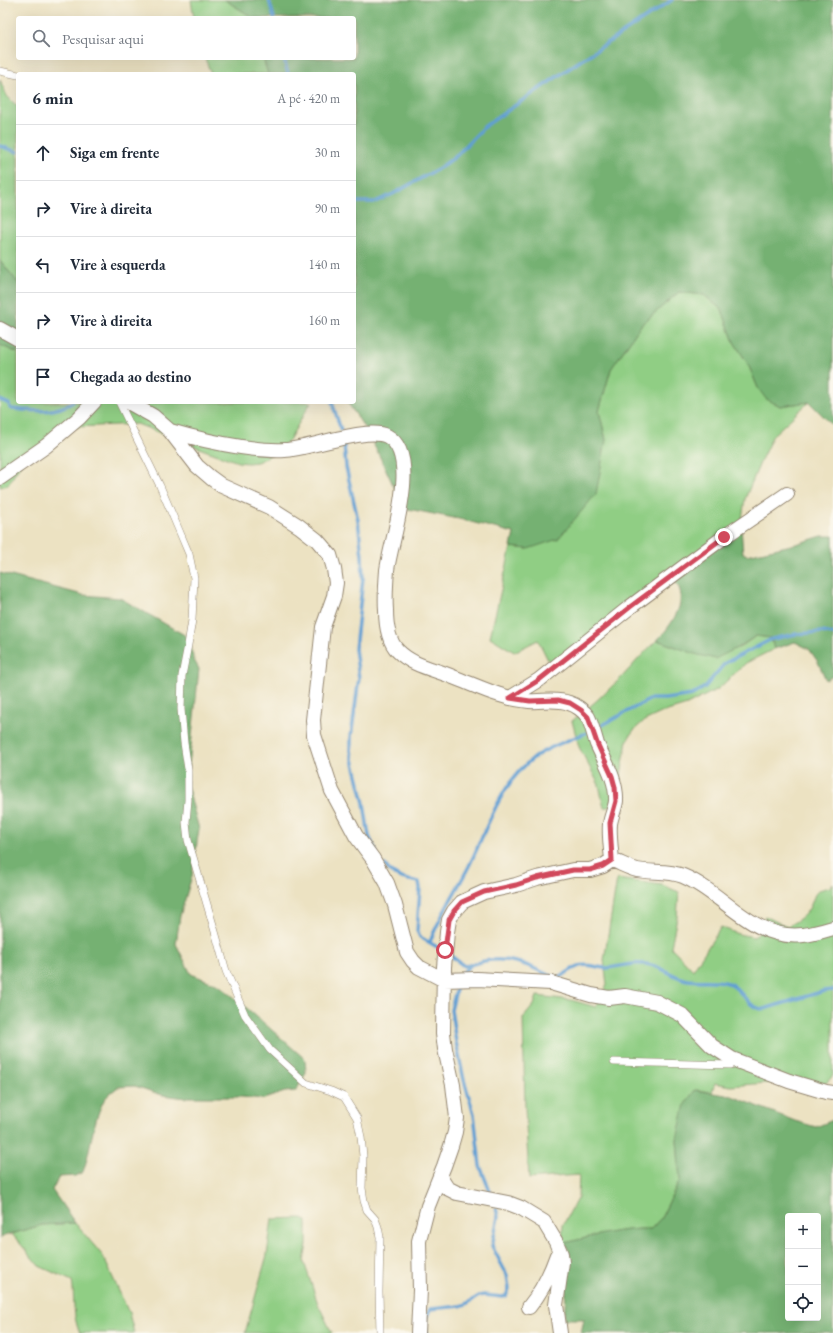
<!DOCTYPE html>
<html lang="pt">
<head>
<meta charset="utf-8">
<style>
	body { margin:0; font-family:"EB Garamond",serif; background:#f6f6f7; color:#1f2937 }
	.controls { position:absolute; right:12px; bottom:12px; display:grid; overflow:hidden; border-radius:4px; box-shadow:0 4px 16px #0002 }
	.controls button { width:36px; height:36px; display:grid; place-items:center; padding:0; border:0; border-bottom:1px solid #e0e1e3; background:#fff; color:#1f2937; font:20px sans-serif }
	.stop { position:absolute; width:12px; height:12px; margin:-9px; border:3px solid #d1495b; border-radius:50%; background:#fff }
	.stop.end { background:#d1495b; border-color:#fff; box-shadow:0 1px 4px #0008 }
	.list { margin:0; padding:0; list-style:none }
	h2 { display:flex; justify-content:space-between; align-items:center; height:52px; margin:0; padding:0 16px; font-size:17px }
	h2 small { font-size:13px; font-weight:400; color:#747a83 }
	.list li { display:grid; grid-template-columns:26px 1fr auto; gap:12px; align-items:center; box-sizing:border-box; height:56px; padding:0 16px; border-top:1px solid #e0e1e3 }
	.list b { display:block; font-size:15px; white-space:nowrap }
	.list em { font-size:13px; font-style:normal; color:#747a83 }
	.icon { flex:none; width:22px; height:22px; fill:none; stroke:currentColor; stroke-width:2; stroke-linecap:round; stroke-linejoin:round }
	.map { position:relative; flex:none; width:833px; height:1333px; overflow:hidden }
	.search { position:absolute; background:#fff; box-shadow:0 4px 16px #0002; left:16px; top:16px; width:340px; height:44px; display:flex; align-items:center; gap:10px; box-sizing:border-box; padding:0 14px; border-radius:4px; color:#747a83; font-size:15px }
	.panel { position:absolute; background:#fff; box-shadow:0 4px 16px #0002; left:16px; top:72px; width:340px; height:332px; border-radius:4px }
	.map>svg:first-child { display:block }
	.green { fill:#90ce84; stroke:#667c51 }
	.forest { fill:#74b172; stroke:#586e48; fill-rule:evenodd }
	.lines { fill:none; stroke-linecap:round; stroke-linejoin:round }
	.stream { stroke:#619fd3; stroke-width:3.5 }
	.service-casing { stroke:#948670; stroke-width:8 }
	.minor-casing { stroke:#948670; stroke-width:16 }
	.service { stroke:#fff; stroke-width:7 }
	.minor { stroke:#fff; stroke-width:14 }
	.route { stroke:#d1495b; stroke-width:5 }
</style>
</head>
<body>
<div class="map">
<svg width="833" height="1333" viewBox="0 0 833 1333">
	<rect width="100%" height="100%" fill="#fbf7ec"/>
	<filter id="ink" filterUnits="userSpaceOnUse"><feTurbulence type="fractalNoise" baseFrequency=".025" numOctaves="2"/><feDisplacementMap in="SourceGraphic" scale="8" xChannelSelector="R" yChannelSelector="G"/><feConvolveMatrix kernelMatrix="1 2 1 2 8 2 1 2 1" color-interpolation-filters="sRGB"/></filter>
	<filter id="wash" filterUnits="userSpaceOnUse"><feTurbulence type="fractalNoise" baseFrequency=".012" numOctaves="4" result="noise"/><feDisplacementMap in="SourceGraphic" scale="16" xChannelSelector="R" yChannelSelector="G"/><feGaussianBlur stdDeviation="0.9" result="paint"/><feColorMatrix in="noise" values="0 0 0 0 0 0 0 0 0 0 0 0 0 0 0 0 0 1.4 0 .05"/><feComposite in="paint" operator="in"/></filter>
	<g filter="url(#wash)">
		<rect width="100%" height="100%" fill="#ece2c2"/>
		<!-- green -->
		<path class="green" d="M191,0H225L249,15L250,18H194Z
			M205,58H263L268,74H211Z
			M0,80L7,96L18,107V283L0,260Z
			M679,292L704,295L722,310L734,342L748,364L758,388L780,406L809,402L773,435L762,458L745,499L741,526L553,670L538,640L514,652L490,637L511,547L528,549L606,440L599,411L611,369L641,325Z
			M0,345L18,353V402H311L288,442L266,458L257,462L248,463L238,462L207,451L137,424L76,427L24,459L8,485L0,487Z
			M756,636L771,638L774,649L746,663L718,689L687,705L661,713L644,721L633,731L627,741L618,792L614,805L604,808L599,785L579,747L572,721C589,708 605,693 621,678C633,665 644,652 657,640L676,647L739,648Z
			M617,879L662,885L679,892L677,917L671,947L693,970L721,927L738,934L754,937L760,931L765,916L779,923L788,926C796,921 803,918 808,910C817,896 810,891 830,887L833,883V1076L820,1089L796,1083H766L731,1086L715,1083L712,1092L695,1090L677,1139L680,1180L661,1218L651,1229C621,1228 591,1237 562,1244L563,1225L578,1197L579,1175L529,1179L525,1108L523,1018L534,1005L537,996L571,1000L596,1007L607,985L604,960Z
			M302,1218L307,1221V1244L304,1262L318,1304L332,1333H245L267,1255L272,1219Z
			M75,1223L103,1256L129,1313L134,1333H80C72,1317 75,1299 72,1281L39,1266L12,1234L42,1225Z"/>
		<!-- forest -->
		<path class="forest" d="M225,0H833V426L809,402L780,406L766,399L758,388L748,364L734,342L722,310L704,295L679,292L641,325L611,369L599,411L606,440L596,494L558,539L528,549L511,547L514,533L459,519L403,508C387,471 371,434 347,402H354V74H268L263,58H354V18H250L249,15Z
			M0,260L18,283V353L0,345Z
			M741,526L743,553L747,555L796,544L822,536H833V676L826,680L818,662L809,649L795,642L774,649L771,638L756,636L739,647L715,659L695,654L657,640C669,629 688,602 678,586C676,582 670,578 666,576Z
			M0,573L83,595L120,598L188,637L194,660L199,669L187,785L199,829L192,876L180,916L176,944L191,974L219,985L241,1003L305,1059L306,1073L296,1091L285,1092L264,1099L241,1097H187L186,1098L162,1095L135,1086L118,1087C113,1091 105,1097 103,1102C92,1124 91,1149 83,1172L75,1176L59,1177L52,1190L75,1223L42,1225L4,1236L0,1239Z
			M695,1090L732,1096L795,1121L816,1127L833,1120V1333H581L584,1319H564L569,1252L565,1243C593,1236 622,1228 651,1229L661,1218L680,1180L677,1139L685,1104ZM788,1216H818V1318H788Z"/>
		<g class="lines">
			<!-- stream -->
			<path class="stream" d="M269,0L274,18
				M284,58L288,74
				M0,146L18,152
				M354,202H375L393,194L441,167L456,156L485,126L577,63L672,0
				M0,400L9,404L10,408L13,409C33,411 55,414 73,402
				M332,402L341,430
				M344,445L346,467L358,520L362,556L363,578L355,649L359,678L351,737V751L364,803L369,836L376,852
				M599,727L630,710L651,699H665L692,695L705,687L725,663L772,639L796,634L822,632L833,634
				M385,865C392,877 406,880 419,882L420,888L417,931L420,937L439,948
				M430,942C440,915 456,892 469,866C488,827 501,779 539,754C554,745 571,739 586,733
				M451,956L464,966C472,965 478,962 485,961C495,959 507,960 516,962C531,965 543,974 557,978C565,975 571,969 579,966C588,963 597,968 606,968C621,967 636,961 651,965C664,968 675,978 688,980C701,982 715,979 728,983C742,988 747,1009 764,1009L824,991L833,990
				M462,973L470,966
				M457,986L451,1010L456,1042L464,1080L474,1114L480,1166L491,1194
				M426,1333V1318L430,1309L461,1306L466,1304L479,1296L484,1295L502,1297L506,1296L509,1289L507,1275L492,1246L498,1217L496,1208"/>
		</g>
	</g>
	<g filter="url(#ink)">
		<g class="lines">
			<!-- service casing -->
			<g class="service-casing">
				<path id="service" d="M0,71L18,75
					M119,402L160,486L178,528L189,554L194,578L192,620L188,645L182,676L181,709L184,743L188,769V800L186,822L188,840L216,935L226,971L245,1015L270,1050L306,1083L331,1091L344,1097L357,1118L361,1137L363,1156L362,1188L364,1201L367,1210L375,1219L378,1227L380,1237L379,1292L380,1333
					M614,1062L731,1065L732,1059"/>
			</g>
			<!-- minor casing -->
			<g class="minor-casing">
				<path id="minor" d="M0,329L18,339
					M128,402L153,416L170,431L197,466L211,478L222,486L269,507L299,526L317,540L330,555L334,569L336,583L334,596L323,627L313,720L314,735L332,791L356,836L373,859L387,883L395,905L407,952L413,961L419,967L444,980L477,979L551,983L591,995L609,998L625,996L657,1002L682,1015L712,1046L732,1059L789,1081L826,1092L833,1093
					M170,431C194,438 215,443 241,447C255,449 270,451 285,450C308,449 368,426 387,436C422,455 391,539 387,570C386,583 385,597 386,610C386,624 388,641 398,651C413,666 434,669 453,677C477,686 502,699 529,701C543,702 555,698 569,703C576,705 584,711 588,717C592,725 594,735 597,744C605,762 617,780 616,801C615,809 611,816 610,824C609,836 611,848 612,860
					M0,478L46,446L79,418L94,402
					M510,698L539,680L630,607L724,537L787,494
					M612,860C620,863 629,868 637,870C653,873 668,870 683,876C724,893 753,941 803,935C813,934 823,931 833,928
					M440,1177L447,1188L457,1193L508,1203L521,1208L544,1222L556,1242L561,1254L562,1262L556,1305L560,1333
					M529,1307C542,1291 550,1275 557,1255
					M418,1333L420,1290L419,1241L428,1206L444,1166L451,1146L455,1132L457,1118L453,1085L445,1049L443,1033L444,967L447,932L449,920L454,911L462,902L484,892L516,885L537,878L573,870H590L603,866L612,860"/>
			</g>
			<!-- service -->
			<use href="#service" class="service"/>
			<!-- minor -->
			<use href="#minor" class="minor"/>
		</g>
	</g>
	<g class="lines" filter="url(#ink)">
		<!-- route -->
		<path class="route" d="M445,950L449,920L454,911L462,902L484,892L516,885L537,878L573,870H590L603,866L612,860L610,823L616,801L615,787L612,776L597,743L588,717L581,710L570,703L558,700L530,701L510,698L539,680L630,607L724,537"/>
	</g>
</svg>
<div class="controls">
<button>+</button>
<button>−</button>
<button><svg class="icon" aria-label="locate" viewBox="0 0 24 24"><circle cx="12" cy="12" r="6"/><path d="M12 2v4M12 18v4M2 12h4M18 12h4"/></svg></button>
</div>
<div class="stop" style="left:445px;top:950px"></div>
<div class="stop end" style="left:724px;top:537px"></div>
<div class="search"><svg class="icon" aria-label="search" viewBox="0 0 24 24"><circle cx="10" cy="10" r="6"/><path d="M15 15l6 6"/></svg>Pesquisar aqui</div>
<section class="panel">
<h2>6 min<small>A pé · 420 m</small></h2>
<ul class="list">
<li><svg class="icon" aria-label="ahead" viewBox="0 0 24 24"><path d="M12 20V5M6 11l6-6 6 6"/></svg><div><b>Siga em frente</b></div><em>30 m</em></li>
<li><svg class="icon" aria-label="right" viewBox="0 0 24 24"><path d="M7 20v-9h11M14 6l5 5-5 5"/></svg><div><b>Vire à direita</b></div><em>90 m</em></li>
<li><svg class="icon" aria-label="left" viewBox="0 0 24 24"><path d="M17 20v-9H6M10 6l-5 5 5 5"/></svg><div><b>Vire à esquerda</b></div><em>140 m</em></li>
<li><svg class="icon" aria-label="right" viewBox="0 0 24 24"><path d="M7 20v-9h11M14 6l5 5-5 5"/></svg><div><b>Vire à direita</b></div><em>160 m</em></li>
<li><svg class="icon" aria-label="arrive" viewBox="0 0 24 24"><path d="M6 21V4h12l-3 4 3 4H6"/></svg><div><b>Chegada ao destino</b></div></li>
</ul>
</section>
</div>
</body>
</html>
